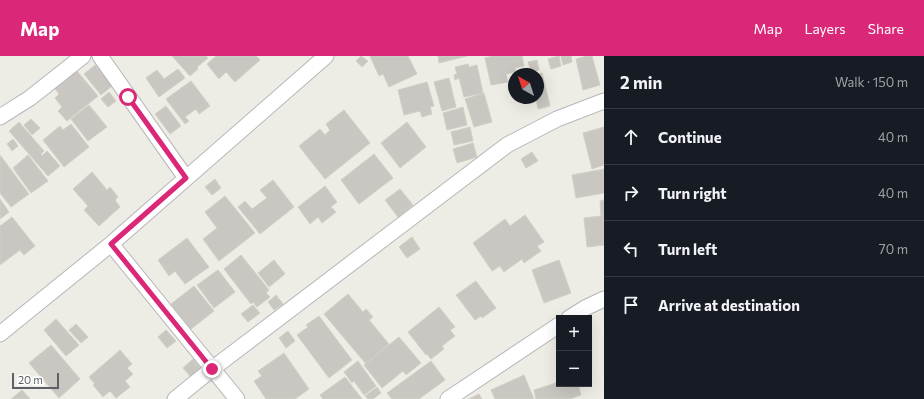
<!DOCTYPE html>
<html lang="en">
<head>
<meta charset="utf-8">
<style>
	body { margin:0; font-family:Commissioner,sans-serif; background:#242831; color:#f1f3f6 }
	.controls { position:absolute; right:12px; bottom:12px; display:grid; overflow:hidden; border-radius:0px; box-shadow:0 4px 16px #0002 }
	.controls button { width:36px; height:36px; display:grid; place-items:center; padding:0; border:0; border-bottom:1px solid #363941; background:#171b24; color:#f1f3f6; font:20px sans-serif }
	.compass { position:absolute; left:508px; top:12px; width:36px; height:36px; border-radius:50%; background:#171b24; box-shadow:0 4px 16px #0002; rotate:321deg }
	.scale { position:absolute; left:12px; bottom:10px; width:47px; box-sizing:border-box; padding-left:4px; border:2px solid #5d5f64; border-top:0; font-size:11px; line-height:14px; white-space:nowrap; color:#5d5f64; -webkit-text-stroke:3px #fff; paint-order:stroke }
	.stop { position:absolute; width:12px; height:12px; margin:-9px; border:3px solid #db2777; border-radius:50%; background:#fff }
	.stop.end { background:#db2777; border-color:#fff; box-shadow:0 1px 4px #0008 }
	.list { margin:0; padding:0; list-style:none }
	h2 { display:flex; justify-content:space-between; align-items:center; height:52px; margin:0; padding:0 16px; font-size:17px }
	h2 small { font-size:13px; font-weight:400; color:#9ea1a6 }
	.list li { display:grid; grid-template-columns:26px 1fr auto; gap:12px; align-items:center; box-sizing:border-box; height:56px; padding:0 16px; border-top:1px solid #363941 }
	.list b { display:block; font-size:15px; white-space:nowrap }
	.list em { font-size:13px; font-style:normal; color:#9ea1a6 }
	.icon { flex:none; width:22px; height:22px; fill:none; stroke:currentColor; stroke-width:2; stroke-linecap:round; stroke-linejoin:round }
	.map { position:relative; flex:none; width:604px; height:343px; overflow:hidden }
	header { display:flex; align-items:center; gap:24px; box-sizing:border-box; height:56px; padding:0 20px; background:#db2777; color:#fff }
	header strong { font-size:19px }
	nav { display:flex; gap:22px; margin-inline-start:auto; font-size:14px }
	main { display:flex }
	aside { flex:1; background:#171b24 }
	.map>svg:first-child { display:block }
	.building { fill:#cac7c2; stroke:#d2cfc4 }
	.lines { fill:none; stroke-linecap:round; stroke-linejoin:round }
	.street-casing { stroke:#b5b6bb; stroke-width:17 }
	.street { stroke:#fff; stroke-width:15 }
	.route { stroke:#db2777; stroke-width:5 }
</style>
</head>
<body>
<header>
<strong>Map</strong>
<nav><a>Map</a><a>Layers</a><a>Share</a></nav>
</header>
<main>
<div class="map">
<svg width="604" height="343" viewBox="0 0 604 343">
	<rect width="100%" height="100%" fill="#eeede5"/>
	<!-- building -->
	<path class="building" d="M172,0H206L208,2L197,11L198,13L190,20Z
		M216,0H256L260,4L235,26L226,16L219,23L207,8Z
		M361,0L368,5L362,11L356,5Z
		M370,0H408L417,18L389,31L383,18L379,20Z
		M438,0H467L439,7Z
		M493,0H522L524,10L515,12L516,16L506,18L508,26L491,29L485,2Z
		M559,0L561,10L551,13L548,3Z
		M561,0H571L572,6L563,9Z
		M587,0H592L600,29L583,34L576,3Z
		M537,4L539,14L531,16L528,6Z
		M468,8L469,11L477,9L483,37L464,41L459,22L455,24L454,19L457,18L455,11Z
		M95,9L112,30L101,39L84,18Z
		M178,13L185,22L159,41L146,22L157,14L164,23Z
		M77,15L98,40L67,65L58,55L62,51L55,42L59,38L55,33Z
		M542,17L550,50L538,53L536,42H538L537,18Z
		M449,22L456,51L442,55L434,26Z
		M191,25L210,50L199,58L196,53L185,61L189,65L185,68L166,43Z
		M427,26L434,50L430,51L432,58L422,61L420,55L404,59L398,34Z
		M109,36L116,45L108,51L101,43Z
		M484,37L492,66L474,71L465,43Z
		M89,49L107,71L88,85L71,63Z
		M166,50L181,70L170,78L155,58Z
		M463,51L467,69L447,74L443,57Z
		M344,54L370,87L325,123L299,90L320,73L325,79L330,74L326,68Z
		M31,63L40,72L32,79L24,69Z
		M19,66L44,95L41,98L42,100L47,95L60,110L48,120L9,75Z
		M407,66L426,91L400,112L381,87Z
		M71,68L89,91L64,111L43,84L60,70L63,74Z
		M470,71L473,85L454,89L451,76Z
		M604,71V109L592,113L583,77Z
		M13,83L18,90L12,95L7,88Z
		M473,87L477,101L457,107L453,93Z
		M532,96L538,105L526,112L521,103Z
		M374,98L393,122L359,148L341,124Z
		M0,99L29,138L11,151L0,137Z
		M28,99L48,125L31,137L13,112Z
		M604,113V137L576,142L572,119Z
		M92,116L107,134L110,131L118,141L115,144L120,151L99,170L84,154L88,150L73,133Z
		M215,123L221,132L212,139L205,131Z
		M273,124L294,151L260,178L238,151L245,145L252,153L267,142L260,134Z
		M325,130L337,146L331,151L336,156L322,167L318,161L310,168L298,151Z
		M400,133L413,149L398,161L385,144Z
		M225,140L255,177L219,205L203,183L217,172L205,156Z
		M0,143L9,156L0,163Z
		M604,144V189L587,191L584,162L601,160L600,145Z
		M525,159L544,186L537,190L541,195L524,207L522,203L504,216L500,210L492,215L473,187L505,163L510,170Z
		M12,161L35,190L24,199L20,194L0,209V170Z
		M412,181L420,193L407,202L399,191Z
		M187,182L209,211L185,228L175,215L169,220L158,204Z
		M241,199L269,234L266,237L270,241L257,251L253,246L251,248L224,213Z
		M274,204L285,218L269,231L258,217Z
		M559,204L571,237L544,247L532,214Z
		M218,214L235,236L214,252L197,229Z
		M476,225L496,252L482,262L481,260L475,264L456,239Z
		M194,230L214,255L191,273L171,248Z
		M348,238L363,256L366,253L373,261L369,264L389,288L366,308L324,258Z
		M276,239L283,248L274,254L268,246Z
		M253,249L260,257L248,266L241,258Z
		M439,251L455,271L450,274L455,280L442,290L444,293L431,303L427,298L426,299L408,276Z
		M319,260L352,304L329,322L297,279L308,271L306,269Z
		M56,263L79,289L66,300L44,274Z
		M76,268L88,281L81,287L69,274Z
		M166,274L176,285L167,292L158,281Z
		M288,275L295,285L286,292L279,282Z
		M399,281L421,307L406,319L403,315L382,332L364,309Z
		M51,289L80,323L59,342L29,307Z
		M120,294L132,308L127,312L133,318L125,325L130,331L116,342L110,335L103,341L93,329L95,328L89,321Z
		M284,297L309,333L295,343H266L254,325L262,320L258,315Z
		M193,303L200,312L191,321L183,312Z
		M358,305L376,330L364,339L354,325L352,327L344,316Z
		M431,305L445,324L419,343H392L387,337Z
		M524,319L534,343H495L491,334Z
		M345,321L362,343H323L320,339Z
		M559,326V328H578L581,339L570,343H536L534,334Z
		M377,331L381,337L373,343H368L365,340Z
		M22,334L30,343H11Z
		M479,338L482,343H469Z"/>
	<g class="lines">
		<!-- street casing -->
		<g class="street-casing">
			<path id="street" d="M100,0L186,122
				M0,61L30,42L83,0
				M111,188L237,343
				M569,262L585,252L604,243
				M0,278L111,188L326,0
				M175,343L212,313L507,89L557,63L604,45
				M448,343L559,269"/>
		</g>
		<!-- street -->
		<use href="#street" class="street"/>
	</g>
	<g class="lines">
		<!-- route -->
		<path class="route" d="M128,41L186,122L111,188L212,313"/>
	</g>
</svg>
<div class="controls">
<button>+</button>
<button>−</button>
</div>
<svg class="compass" viewBox="-18 -18 36 36"><path d="M0-13l5 13h-10z" fill="#e53935"/><path d="M0 13l5-13h-10z" fill="#9ea1a6"/></svg>
<div class="scale">20 m</div>
<div class="stop" style="left:128px;top:41px"></div>
<div class="stop end" style="left:212px;top:313px"></div>
</div>
<aside>
<h2>2 min<small>Walk · 150 m</small></h2>
<ul class="list">
<li><svg class="icon" aria-label="ahead" viewBox="0 0 24 24"><path d="M12 20V5M6 11l6-6 6 6"/></svg><div><b>Continue</b></div><em>40 m</em></li>
<li><svg class="icon" aria-label="right" viewBox="0 0 24 24"><path d="M7 20v-9h11M14 6l5 5-5 5"/></svg><div><b>Turn right</b></div><em>40 m</em></li>
<li><svg class="icon" aria-label="left" viewBox="0 0 24 24"><path d="M17 20v-9H6M10 6l-5 5 5 5"/></svg><div><b>Turn left</b></div><em>70 m</em></li>
<li><svg class="icon" aria-label="arrive" viewBox="0 0 24 24"><path d="M6 21V4h12l-3 4 3 4H6"/></svg><div><b>Arrive at destination</b></div></li>
</ul>
</aside>
</main>
</body>
</html>
